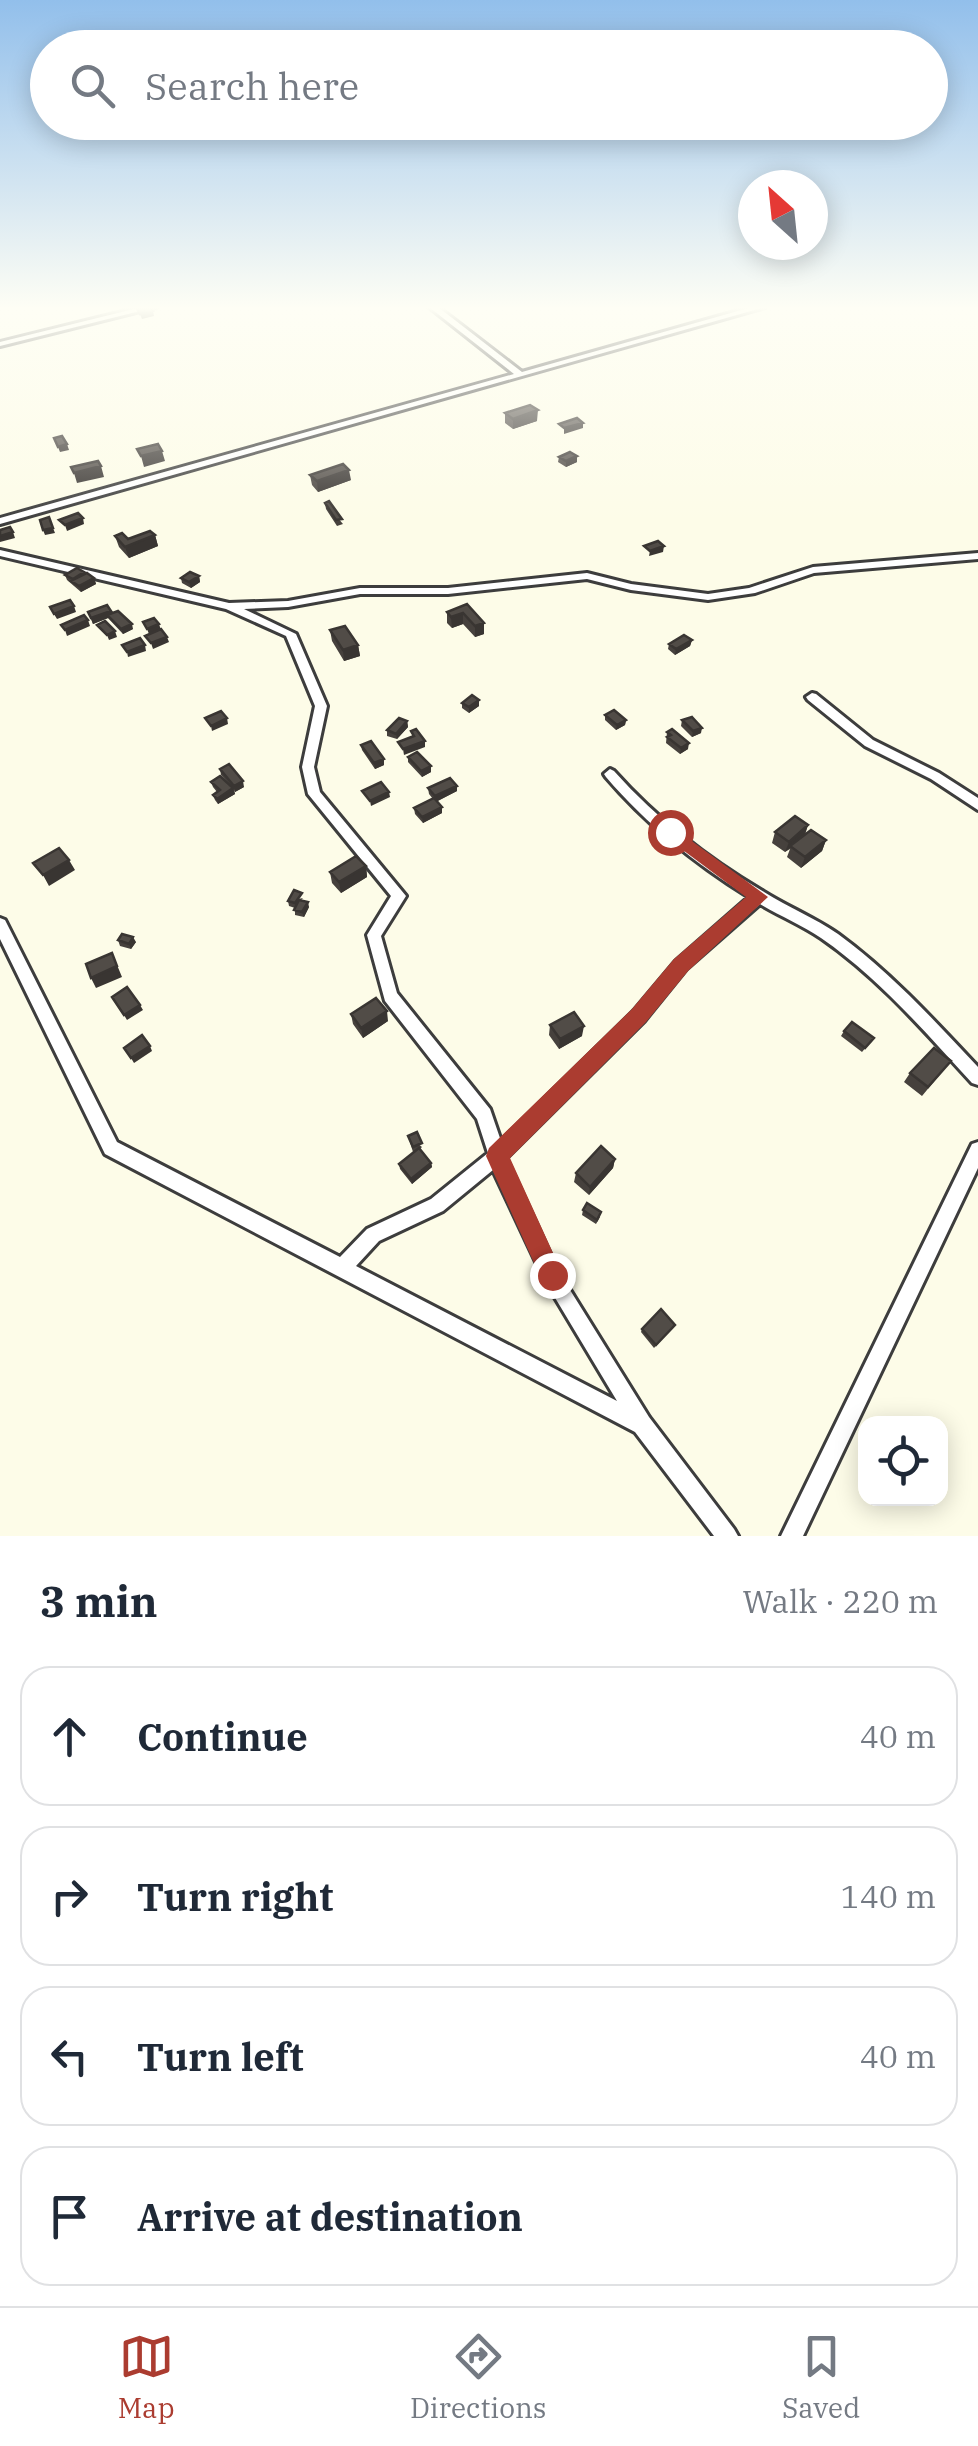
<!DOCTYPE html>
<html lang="en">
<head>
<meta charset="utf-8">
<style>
	body { margin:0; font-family:"IBM Plex Serif",serif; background:#f2f2f3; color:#1f2937 }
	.controls { position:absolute; right:30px; bottom:30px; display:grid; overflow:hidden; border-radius:20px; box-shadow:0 5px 25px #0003 }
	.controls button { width:90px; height:90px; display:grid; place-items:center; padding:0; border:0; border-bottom:2px solid #e0e1e3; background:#fff; color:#1f2937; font:50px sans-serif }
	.compass { position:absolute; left:738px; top:170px; width:90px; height:90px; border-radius:50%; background:#fff; box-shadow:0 5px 25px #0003; rotate:333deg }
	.stop { position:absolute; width:30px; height:30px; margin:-22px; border:8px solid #ab3c30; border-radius:50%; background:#fff }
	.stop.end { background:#ab3c30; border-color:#fff; box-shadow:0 2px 10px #0008 }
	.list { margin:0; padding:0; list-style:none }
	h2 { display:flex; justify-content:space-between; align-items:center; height:130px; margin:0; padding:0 40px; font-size:42px }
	h2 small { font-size:32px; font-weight:400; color:#747a83 }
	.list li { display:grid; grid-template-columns:65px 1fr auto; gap:30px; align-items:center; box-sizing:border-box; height:140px; margin:0 20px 20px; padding:0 20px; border:2px solid #e0e1e3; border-radius:30px }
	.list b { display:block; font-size:38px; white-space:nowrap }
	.list em { font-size:32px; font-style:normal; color:#747a83 }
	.icon { flex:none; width:55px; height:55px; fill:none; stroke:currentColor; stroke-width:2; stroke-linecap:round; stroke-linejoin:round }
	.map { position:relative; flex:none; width:978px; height:1536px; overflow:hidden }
	.search { position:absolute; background:#fff; box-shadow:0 5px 25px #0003; left:30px; right:30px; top:30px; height:110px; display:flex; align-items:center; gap:25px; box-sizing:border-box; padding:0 35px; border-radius:55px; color:#747a83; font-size:38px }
	.sheet { height:770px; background:#fff }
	nav { display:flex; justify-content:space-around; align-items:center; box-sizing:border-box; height:140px; border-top:2px solid #e0e1e3; background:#fff; font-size:28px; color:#747a83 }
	nav a { display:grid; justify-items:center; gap:5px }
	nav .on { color:#ab3c30 }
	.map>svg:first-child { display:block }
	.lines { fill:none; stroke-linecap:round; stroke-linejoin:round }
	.minor-casing { stroke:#3d3d3d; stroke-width:6 }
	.minor { fill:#fff; fill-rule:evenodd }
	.wall { fill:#46413d }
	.shaded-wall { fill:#393532 }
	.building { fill:#514c47; stroke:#393532; stroke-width:2.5 }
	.route { fill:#ab3c30 }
</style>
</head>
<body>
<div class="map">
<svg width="978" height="1536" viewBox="0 0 978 1536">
	<rect width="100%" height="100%" fill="#fdfce8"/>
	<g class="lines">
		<!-- minor casing -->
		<g class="minor-casing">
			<path id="minor" d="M142,307H156L0,346V342Z
				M429,307H438L522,372L752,307H765L0,524V518L514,374Z
				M0,550L229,603L288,601L360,588H448L587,573L631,584L708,594L749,588L813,567L978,553V559L814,573L755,593L708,600L631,590L587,579L448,594H360L288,607L244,609L296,634L327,706L314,767L320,792L406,896L381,936L397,993L490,1109L501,1141L634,1011L676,961L749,897C696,864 647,825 606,777L604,774L610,769L614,771C657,819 708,859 764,892C788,907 815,918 838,934C890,972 934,1020 978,1067V1085L972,1083C925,1032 879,978 821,938C802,925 780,916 760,904L686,969L644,1021L506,1158L557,1269L649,1417L734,1529L738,1536H714L635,1432L105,1154L0,939V918L5,920L117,1142L340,1257L367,1229L431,1199L488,1153L477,1119L385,1001L367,935L391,896L308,794L302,767L315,706L286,636L226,609L0,556ZM493,1170L545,1281L617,1401L356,1266L379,1241L443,1211Z
				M812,693L816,694L873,740L939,773L978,798V810L931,779L865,746L808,700L806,697Z
				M978,1142V1168L803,1536H781L972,1144Z"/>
		</g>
		<!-- minor -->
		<use href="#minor" class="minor"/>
	</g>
	<!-- wall -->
	<path class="wall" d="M505,413L537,421L513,429L505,423Z
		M577,456V462L566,467L558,462L559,457Z
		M310,475L351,480L318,492L312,485Z
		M325,503L343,524L337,526L326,509Z
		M155,535L158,546L129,558L119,547L115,536L128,539Z
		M85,574L94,578L96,584L81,592L67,580L65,575Z
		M199,576L200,582L191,588L182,583L181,578Z
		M467,604L484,634L475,637L463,624L452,628L447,623V612Z
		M88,612L112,613L133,629L123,634L108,618L93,624Z
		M330,630L358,645L360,656L344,661L332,641Z
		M692,640L690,646L675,655L668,649L669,644Z
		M479,700V706L469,713L462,708V703Z
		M605,715L626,720L625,725L616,730L605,720Z
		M682,720L701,733L692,737L681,726Z
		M407,721L408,727L397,739L387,736V730Z
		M667,732L688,749L680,754L666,743Z
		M361,745L384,765L375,769L362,750Z
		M408,757L431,766V772L422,777L408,762Z
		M220,769L244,787L235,792L234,790L235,794L218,804L215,800L213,795L217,792L213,787L211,782L230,785L221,775Z
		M457,786V791L437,801L442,813L423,823L415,814L414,808L433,799L429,794L428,788Z
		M808,825L805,835L826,840L822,851L801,868L787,857L790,849L785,852L772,843L775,832Z
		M366,866L367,877L341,893L332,883L330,872Z
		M303,898L301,900L309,907L304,917L295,915V908L289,906L288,901Z
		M118,940L136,942L131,949L120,946Z
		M351,1014L388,1021L363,1038L353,1024Z
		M550,1025L582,1036L559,1049L549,1035Z
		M844,1031L874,1038L862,1052L841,1036Z
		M951,1061L922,1096L904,1082L910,1073Z
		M408,1136L422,1147L420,1149L431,1163L432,1167L412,1184L400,1169L399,1164L413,1152Z
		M615,1159L613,1168L589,1195L574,1182L576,1173Z
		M583,1210L600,1217L596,1224L582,1215Z
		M675,1325L654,1348L641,1332L642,1329Z"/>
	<!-- shaded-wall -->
	<path class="shaded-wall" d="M153,311L154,316L142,319L140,314Z
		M538,410L537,421L513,429V419Z
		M583,423V428L564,434V428Z
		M67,444L69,450L60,452L58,447Z
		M162,451L165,461L144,467L141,456Z
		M577,456V462L566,467V461Z
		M101,466L104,477L77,483L74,473Z
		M349,470L351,480L318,492L317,481Z
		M83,518L84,524L67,531L65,525Z
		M53,528L55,533L45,535L43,530Z
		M13,532L15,538L0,542V536Z
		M155,535L158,546L129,558L125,547Z
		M664,546L663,552L649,556L650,551Z
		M199,576L200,582L191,588L189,582Z
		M94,578L96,584L81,592L79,586Z
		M74,606L76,612L57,619L54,614Z
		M111,611L113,616L107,615L108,618L93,624L91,618Z
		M463,613V624L452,628L451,617Z
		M88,620L90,626L67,636L65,630Z
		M484,623V634L475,637V626Z
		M132,624L133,629L123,634L121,629Z
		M159,624L161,630L149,634L147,629Z
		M115,631L117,637L109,640L107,635Z
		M167,637L169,642L153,649L151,643Z
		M692,640L690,646L675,655L676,649Z
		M145,645L146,651L128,657L127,652Z
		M358,645L360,656L344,661L343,650Z
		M479,700V706L469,713V707Z
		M227,718L228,724L212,731L211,726Z
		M626,720L625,725L616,730L617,725Z
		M407,721L408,727L397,739L396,734Z
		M702,728L701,733L692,737L693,731Z
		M425,741V747L404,755L403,749Z
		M689,743L688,749L680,754L681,748Z
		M384,759V765L375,769L374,763Z
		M431,766V772L422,777L421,771Z
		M243,781L244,787L235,792L234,786Z
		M457,786V791L436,802L435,796Z
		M233,788L235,794L218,804L217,799Z
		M389,792L390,797L371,806L370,801Z
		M442,807V813L423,823L422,817Z
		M808,825L804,836L785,852L789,842Z
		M826,840L822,851L801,868L805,857Z
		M69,860L75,870L49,886L43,875Z
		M366,866L367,877L341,893L339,882Z
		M308,902L309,907L304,917L302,912Z
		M133,937L136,942L131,949L129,944Z
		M112,953L122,977L96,988L91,978Z
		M140,1005L143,1010L127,1020L124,1015Z
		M387,1011L388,1021L363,1038L361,1028Z
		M584,1026L582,1036L559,1049L560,1039Z
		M150,1046L152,1051L134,1063L131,1058Z
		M615,1159L613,1168L589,1195L590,1187Z
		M431,1163L432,1167L412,1184L411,1179Z"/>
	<!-- building -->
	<path class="building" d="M142,307H150L153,311L140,314L137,308Z
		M530,405L538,410L513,419L505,413Z
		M577,418L583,423L564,428L559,424Z
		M62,436L67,444L58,447L54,438Z
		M158,444L162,451L141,456L137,449Z
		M570,452L577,456L566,461L559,457Z
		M98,461L101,466L74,473L71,467Z
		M343,464L349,470L317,481L310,475Z
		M329,501L342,519L336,520L325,503Z
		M78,513L83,518L65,525L59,520Z
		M49,517L53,528L43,530L40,520Z
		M10,527L13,532L0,536V530Z
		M150,531L155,535L125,547L115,536L122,533L128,539Z
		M658,541L664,546L650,551L644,546Z
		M77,568L84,572L73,579L65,575Z
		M190,572L199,576L189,582L181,578Z
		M87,573L94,578L79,586L71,581Z
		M70,600L74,606L54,614L50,607Z
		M467,604L484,623L475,626L463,613L451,617L447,612Z
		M107,605L111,611L91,618L88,612Z
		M118,611L132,624L121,629L107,615Z
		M84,615L88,620L65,630L61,625Z
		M154,618L159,624L147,629L143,622Z
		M105,621L115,631L107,635L97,625Z
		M345,626L358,645L343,650L330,630Z
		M161,629L167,637L151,643L145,636Z
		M684,635L692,640L676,649L669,644Z
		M140,638L145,645L127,652L122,645Z
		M472,695L479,700L469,707L462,703Z
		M614,710L626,720L617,725L605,715Z
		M221,711L227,718L211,726L205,718Z
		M692,717L702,728L693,731L682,720Z
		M399,718L407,721L396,734L387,730Z
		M416,729L425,741L403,749L398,742L414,736L411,731Z
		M672,729L689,743L681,748L667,737L671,735L667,732Z
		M371,741L384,759L374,763L361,745Z
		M417,752L431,766L421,771L408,757Z
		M229,764L243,781L234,786L220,769Z
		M220,776L233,788L217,799L213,795L220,790L211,782Z
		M450,778L457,786L435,796L428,788Z
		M381,782L389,792L370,801L362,791Z
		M434,798L442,807L422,817L414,808Z
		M795,816L808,825L789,842L775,832Z
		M811,830L826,840L805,857L790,846Z
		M59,848L69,860L43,875L33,863Z
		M356,856L366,866L339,882L330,872Z
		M294,890L302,893L295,903L288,901Z
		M299,900L308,902L302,912L294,910Z
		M122,934L133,937L129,944L118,940Z
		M112,953L117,966L91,978L86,964Z
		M127,987L140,1005L124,1015L112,997Z
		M376,998L387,1011L361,1028L351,1014Z
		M574,1012L584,1026L560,1039L550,1025Z
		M852,1022L874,1038L865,1048L844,1031Z
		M142,1035L150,1046L131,1058L124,1048Z
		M934,1048L951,1061L928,1087L910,1073Z
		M417,1132L422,1143L413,1147L408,1136Z
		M601,1146L615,1159L590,1187L576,1173Z
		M419,1148L431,1163L411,1179L399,1164Z
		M587,1203L601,1212L597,1220L583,1210Z
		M661,1309L675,1325L656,1345L642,1329Z"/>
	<!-- sky -->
	<linearGradient id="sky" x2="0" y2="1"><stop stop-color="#92bfeb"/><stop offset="0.59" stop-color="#fefef5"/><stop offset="1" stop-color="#fefef5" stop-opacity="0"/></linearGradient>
	<rect width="978" height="522" fill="url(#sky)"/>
	<!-- route -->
	<path class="route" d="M670,825L768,897L688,971L646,1022L510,1158L563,1275L560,1283L552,1287L543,1283L486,1156L489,1148L632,1009L674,959L746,897L664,836V827Z"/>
</svg>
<div class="controls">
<button><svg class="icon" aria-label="locate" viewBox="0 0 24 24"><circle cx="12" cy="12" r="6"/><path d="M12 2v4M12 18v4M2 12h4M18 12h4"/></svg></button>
</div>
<svg class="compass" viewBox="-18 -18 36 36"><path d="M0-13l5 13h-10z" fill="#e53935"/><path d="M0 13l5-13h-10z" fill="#747a83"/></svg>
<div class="stop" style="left:670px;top:832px"></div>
<div class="stop end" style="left:552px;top:1275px"></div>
<div class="search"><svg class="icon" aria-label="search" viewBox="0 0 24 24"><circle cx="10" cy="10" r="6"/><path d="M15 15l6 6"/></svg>Search here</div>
</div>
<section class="sheet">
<h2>3 min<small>Walk · 220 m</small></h2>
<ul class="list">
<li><svg class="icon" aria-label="ahead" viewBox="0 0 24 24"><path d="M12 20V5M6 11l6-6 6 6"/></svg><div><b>Continue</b></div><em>40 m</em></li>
<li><svg class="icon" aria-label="right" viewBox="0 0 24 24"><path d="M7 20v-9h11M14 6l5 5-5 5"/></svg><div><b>Turn right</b></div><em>140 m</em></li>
<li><svg class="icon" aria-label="left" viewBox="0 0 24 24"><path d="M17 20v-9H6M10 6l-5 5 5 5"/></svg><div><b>Turn left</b></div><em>40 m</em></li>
<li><svg class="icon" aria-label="arrive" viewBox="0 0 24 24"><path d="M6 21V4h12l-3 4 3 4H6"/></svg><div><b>Arrive at destination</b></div></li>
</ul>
</section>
<nav>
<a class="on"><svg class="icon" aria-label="map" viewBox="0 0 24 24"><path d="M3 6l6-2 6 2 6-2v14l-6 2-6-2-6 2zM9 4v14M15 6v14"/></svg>Map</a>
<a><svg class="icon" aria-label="directions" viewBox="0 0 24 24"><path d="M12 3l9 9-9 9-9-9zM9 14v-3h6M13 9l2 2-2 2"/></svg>Directions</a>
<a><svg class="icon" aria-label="saved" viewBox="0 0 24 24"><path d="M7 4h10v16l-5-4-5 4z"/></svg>Saved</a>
</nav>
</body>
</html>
